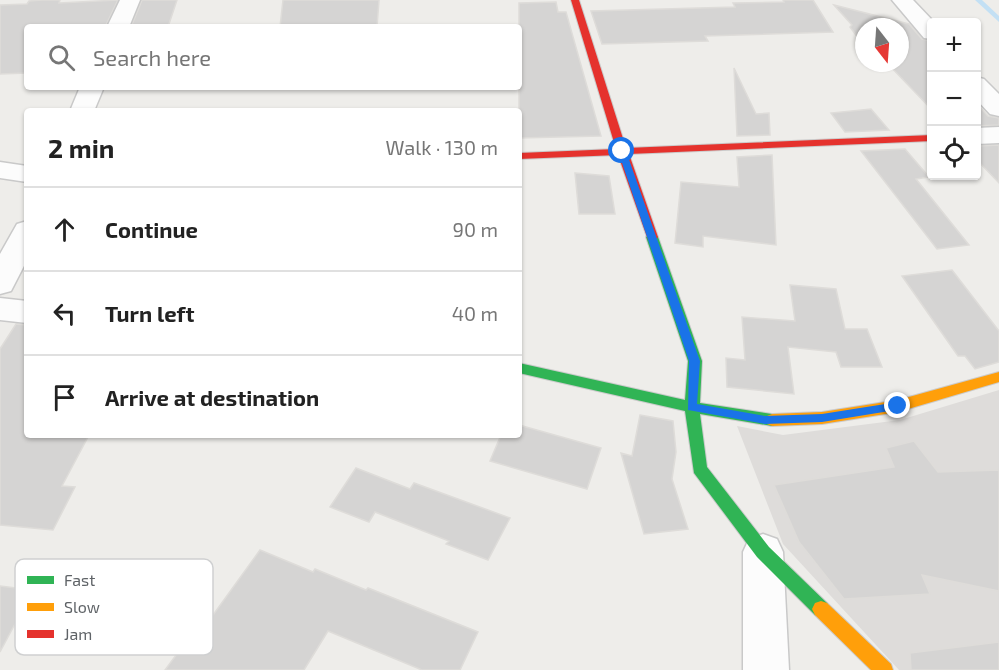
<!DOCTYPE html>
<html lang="en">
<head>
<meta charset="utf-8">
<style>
	body { margin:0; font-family:"Exo 2",sans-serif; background:#f6f6f6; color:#222 }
	.controls { position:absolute; right:18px; top:18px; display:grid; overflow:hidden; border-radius:6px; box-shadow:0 2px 4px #0004 }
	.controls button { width:54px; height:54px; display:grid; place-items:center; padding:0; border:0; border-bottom:2px solid #e0e0e0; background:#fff; color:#222; font:30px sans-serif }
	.compass { position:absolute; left:855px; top:18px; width:54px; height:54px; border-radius:50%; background:#fff; box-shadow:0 2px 4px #0004; rotate:163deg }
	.stop { position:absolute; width:18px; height:18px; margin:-14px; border:4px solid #1a73e8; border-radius:50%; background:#fff }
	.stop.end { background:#1a73e8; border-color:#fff; box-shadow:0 2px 6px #0008 }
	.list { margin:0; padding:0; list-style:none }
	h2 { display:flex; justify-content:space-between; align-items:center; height:78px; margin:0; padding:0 24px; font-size:26px }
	h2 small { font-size:20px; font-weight:400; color:#767676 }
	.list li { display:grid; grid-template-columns:39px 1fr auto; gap:18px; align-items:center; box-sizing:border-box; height:84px; padding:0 24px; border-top:2px solid #e0e0e0 }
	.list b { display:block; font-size:22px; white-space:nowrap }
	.list em { font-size:20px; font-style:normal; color:#767676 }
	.icon { flex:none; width:33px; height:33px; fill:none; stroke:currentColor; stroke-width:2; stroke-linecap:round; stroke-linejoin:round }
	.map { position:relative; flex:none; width:999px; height:670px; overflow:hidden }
	.search { position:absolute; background:#fff; box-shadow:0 2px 4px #0004; left:24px; top:24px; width:498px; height:66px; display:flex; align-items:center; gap:15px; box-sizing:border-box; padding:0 21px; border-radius:6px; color:#767676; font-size:22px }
	.panel { position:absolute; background:#fff; box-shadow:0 2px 4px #0004; left:24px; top:108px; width:498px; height:330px; border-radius:6px }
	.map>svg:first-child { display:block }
	.industrial { fill:#dedcda }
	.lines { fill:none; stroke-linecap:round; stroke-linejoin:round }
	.stream { fill:#c3e0f4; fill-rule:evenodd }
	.building { fill:#d5d4d3; stroke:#dedcd9; stroke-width:1.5 }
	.street-casing { stroke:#c9c9c9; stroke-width:3 }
	.fast-casing { stroke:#cbcbcb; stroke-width:2 }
	.slow-casing { stroke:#cbcbcb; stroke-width:2 }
	.jam-casing { stroke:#cbcbcb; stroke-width:2 }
	.street { fill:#fcfcfc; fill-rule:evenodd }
	.fast { fill:#30b455; fill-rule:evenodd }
	.slow { fill:#ff9f0a; fill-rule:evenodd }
	.jam { fill:#e5322d; fill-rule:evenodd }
	.route { fill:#1a73e8 }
	.key { fill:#fff; stroke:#cfd0d1; stroke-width:1.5 }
	.key-label { font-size:16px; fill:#5f6367 }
</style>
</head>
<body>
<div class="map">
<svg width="999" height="670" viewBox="0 0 999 670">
	<rect width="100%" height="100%" fill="#eeedea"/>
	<!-- industrial -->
	<path class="industrial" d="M999,390V670H899L783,544L737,426L783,435L900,420Z"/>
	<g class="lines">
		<!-- stream -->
		<path class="stream" d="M975,0H982L999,16V22Z"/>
	</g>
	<!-- building -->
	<path class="building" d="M42,0H60L59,3L118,0L105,27H27V73L0,74V5L27,4L29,1Z
		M142,0H177L168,27H131Z
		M283,0H379L377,27H280Z
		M783,0H813L833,32L705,36L708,41L602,44L591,11L735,7L733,3L784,2Z
		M556,2L558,12H566L601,136L519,138V3Z
		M834,5L909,24L922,39L932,41V110L887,63H900V27H864V46L850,27L852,25Z
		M734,68L756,114L769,113L770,135L737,136Z
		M976,103L988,116L999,118V125L976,126Z
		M871,109L889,130L845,132L831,113Z
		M999,145V183L976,159V146Z
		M905,149L929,177L916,179L969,245L937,249L861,151Z
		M772,155L776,245L703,236V247L675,243L681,182L739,187L737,157Z
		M575,173L609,176L615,214H579Z
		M952,270L999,331V362L975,369L965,356H958L902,276Z
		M790,285L836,289L845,329H867L882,367H841L836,352L788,347L794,394L727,387L726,358L745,360L742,317L795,321Z
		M16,324L27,325V435H89L62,486L75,487L53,530L0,525V349Z
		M640,415L673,421L676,452L672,479L688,529L644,534L621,453L632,456Z
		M519,425L601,448L587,489L490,461L501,435H519Z
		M914,441L938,472L999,470V591L922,575L930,594L844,599L799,542L774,485L894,467L886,448Z
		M356,468L410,489L414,483L510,518L488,560L446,544L449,541L375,512L369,522L330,507Z
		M260,550L313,572L315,569L366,590L368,588L478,632L460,670H422L328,631L304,670H165L194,631L200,633Z
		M0,586L33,590L0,652Z
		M999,642V670H911L910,653Z"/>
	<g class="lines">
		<!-- street casing -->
		<g class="street-casing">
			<path id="street" d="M120,0H140L129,27H107Z
				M892,0H913L934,22H932V39L924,38Z
				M976,77L984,79L999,94V116L990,114L976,99Z
				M80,87H104L94,111H70Z
				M999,127V143L976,144V128Z
				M0,162L27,166V182L0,178Z
				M27,221V260L11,291L0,294V254L17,224Z
				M0,298L27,301V323L0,320Z
				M763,534L777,539L783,552L789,670H743V552L749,539Z"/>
		</g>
		<!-- fast casing -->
		<g class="fast-casing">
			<path id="fast" d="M652,233L658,237L702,361L700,403L772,414L777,416L779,420L777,424L772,426L700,414L707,467L769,547L827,603L830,609L827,615L821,617L815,615L757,557L694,473L685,411L519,373V363L685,400L688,361L646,237Z"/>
		</g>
		<!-- slow casing -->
		<g class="slow-casing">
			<path id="slow" d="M999,372V382L898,412L822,424L772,426L767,424L765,420L767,416L772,414L822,412L898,400Z
				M821,601L827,603L891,664L893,670H871L815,615L812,609L815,603Z"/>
		</g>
		<!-- jam casing -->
		<g class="jam-casing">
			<path id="jam" d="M571,0H579L626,148L932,135V141L629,154L658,237L656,240H648L618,155L519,159V153L616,149Z"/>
		</g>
		<!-- street -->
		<use href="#street" class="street"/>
		<!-- fast -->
		<use href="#fast" class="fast"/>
		<!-- slow -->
		<use href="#slow" class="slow"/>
		<!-- jam -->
		<use href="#jam" class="jam"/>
	</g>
	<!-- route -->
	<path class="route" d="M622,148L626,151L700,361L697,404L765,416L822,414L898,402L903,406L902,409L822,422L765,424L688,410L689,361L618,151Z"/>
	<!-- legend -->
	<rect x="15" y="559" width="198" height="96" rx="9" class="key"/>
	<rect x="27" y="576" width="27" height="8" fill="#30b455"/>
	<rect x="27" y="603" width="27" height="8" fill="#ff9f0a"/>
	<rect x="27" y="630" width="27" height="8" fill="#e5322d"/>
	<g class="key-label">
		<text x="64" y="586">Fast</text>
		<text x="64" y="613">Slow</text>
		<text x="64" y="640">Jam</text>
	</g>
</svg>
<div class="controls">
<button>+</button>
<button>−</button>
<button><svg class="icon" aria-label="locate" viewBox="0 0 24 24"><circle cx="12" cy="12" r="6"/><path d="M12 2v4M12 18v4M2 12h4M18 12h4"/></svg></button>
</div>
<svg class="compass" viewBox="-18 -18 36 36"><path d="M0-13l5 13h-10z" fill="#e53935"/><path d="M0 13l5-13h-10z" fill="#767676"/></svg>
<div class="stop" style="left:622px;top:151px"></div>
<div class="stop end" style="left:898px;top:406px"></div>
<div class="search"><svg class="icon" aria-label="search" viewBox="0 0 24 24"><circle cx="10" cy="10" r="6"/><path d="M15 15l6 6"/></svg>Search here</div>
<section class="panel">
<h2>2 min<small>Walk · 130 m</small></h2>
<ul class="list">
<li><svg class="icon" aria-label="ahead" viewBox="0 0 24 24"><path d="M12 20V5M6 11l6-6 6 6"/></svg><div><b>Continue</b></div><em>90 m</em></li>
<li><svg class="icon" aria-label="left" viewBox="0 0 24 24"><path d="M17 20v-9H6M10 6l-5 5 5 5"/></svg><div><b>Turn left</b></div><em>40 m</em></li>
<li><svg class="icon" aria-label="arrive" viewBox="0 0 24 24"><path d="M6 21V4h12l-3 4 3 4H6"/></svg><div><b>Arrive at destination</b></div></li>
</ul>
</section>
</div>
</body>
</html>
